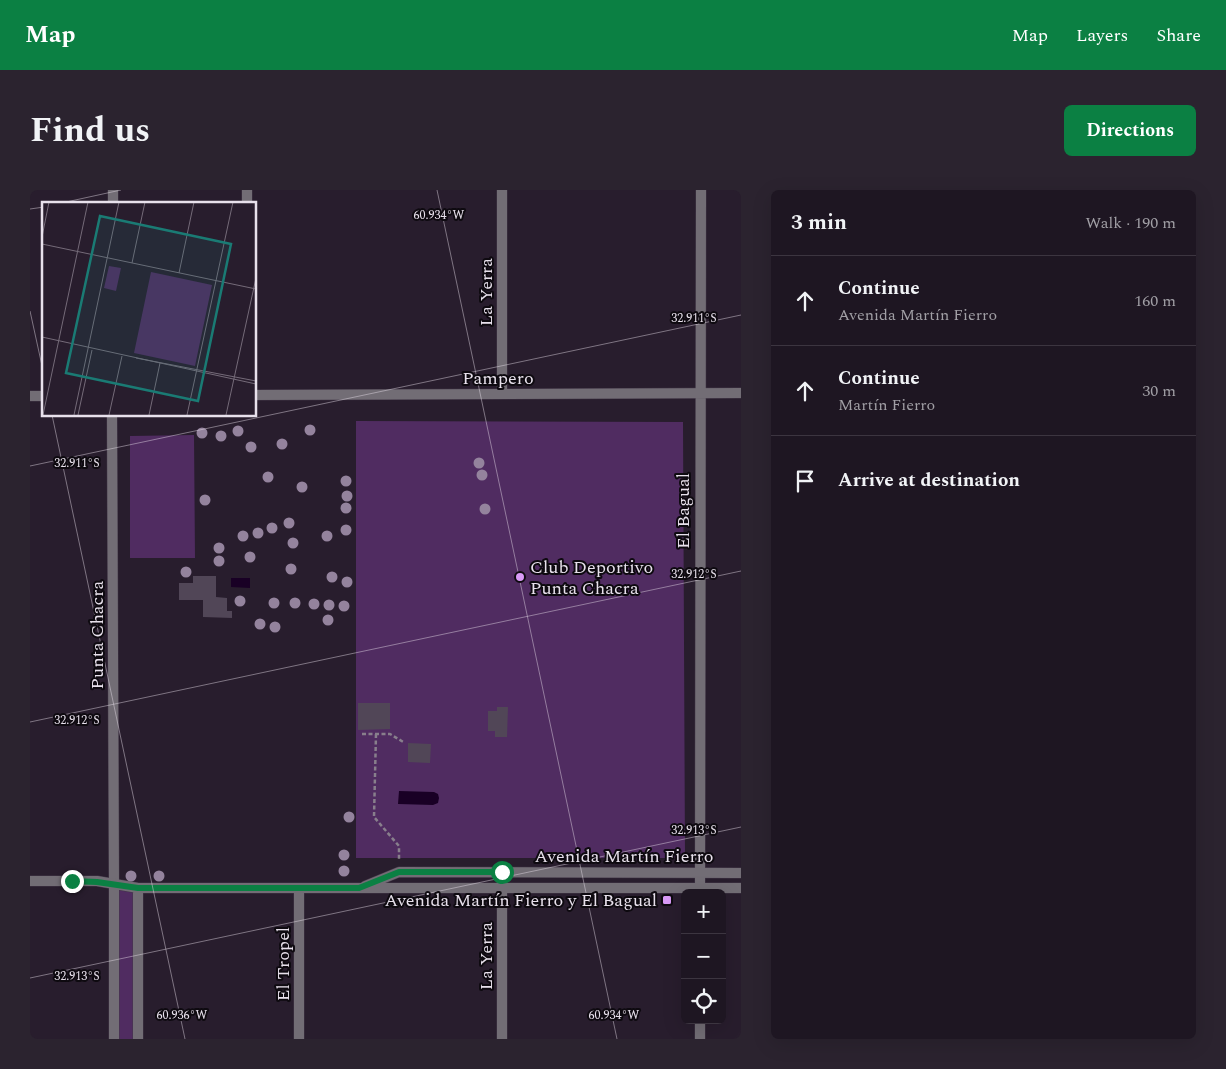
<!DOCTYPE html>
<html lang="en">
<head>
<meta charset="utf-8">
<style>
	body { margin:0; font-family:Spectral,serif; background:#2b232f; color:#f1f3f6 }
	.controls { position:absolute; right:15px; bottom:15px; display:grid; overflow:hidden; border-radius:8px; box-shadow:0 5px 20px #0002 }
	.controls button { width:45px; height:45px; display:grid; place-items:center; padding:0; border:0; border-bottom:1px solid #3c3540; background:#1e1622; color:#f1f3f6; font:25px sans-serif }
	.stop { position:absolute; width:15px; height:15px; margin:-11px; border:4px solid #0b8043; border-radius:50%; background:#fff }
	.stop.end { background:#0b8043; border-color:#fff; box-shadow:0 1px 5px #0008 }
	.list { margin:0; padding:0; list-style:none }
	h2 { display:flex; justify-content:space-between; align-items:center; height:65px; margin:0; padding:0 20px; font-size:21px }
	h2 small { font-size:16px; font-weight:400; color:#a19fa5 }
	.list li { display:grid; grid-template-columns:32px 1fr auto; gap:15px; align-items:center; box-sizing:border-box; height:90px; padding:0 20px; border-top:1px solid #3c3540 }
	.list b { display:block; font-size:19px; white-space:nowrap }
	.list p { margin:0; font-size:16px; white-space:nowrap; color:#a19fa5 }
	.list em { font-size:16px; font-style:normal; color:#a19fa5 }
	.icon { flex:none; width:28px; height:28px; fill:none; stroke:currentColor; stroke-width:2; stroke-linecap:round; stroke-linejoin:round }
	.map { position:relative; flex:none; width:711px; height:849px; overflow:hidden; border-radius:8px }
	header { display:flex; align-items:center; gap:30px; box-sizing:border-box; height:70px; padding:0 25px; background:#0b8043; color:#fff }
	header strong { font-size:24px }
	nav { display:flex; gap:28px; margin-inline-start:auto; font-size:18px }
	.intro { display:flex; align-items:center; justify-content:space-between; box-sizing:border-box; height:120px; padding:0 30px }
	h1 { margin:0; font-size:35px }
	.button { padding:12px 22px; border-radius:8px; background:#0b8043; color:#fff; font-size:18px; font-weight:700 }
	main { display:flex; gap:30px; padding:0 30px }
	aside { flex:1; background:#1e1622; border-radius:8px; box-shadow:0 5px 20px #0002 }
	.map>svg:first-child { display:block }
	.green { fill:#502c61 }
	.water { fill:#190025 }
	.building { fill:#514657 }
	.lines { fill:none; stroke-linecap:round; stroke-linejoin:round }
	.minor-casing { stroke:#433848; stroke-width:11 }
	.tertiary-casing { stroke:#433848; stroke-width:11 }
	.path { stroke:#887f8c; stroke-width:2.5; stroke-dasharray:4 2.5; stroke-linecap:butt }
	.minor { stroke:#726d75; stroke-width:10 }
	.tertiary { stroke:#726d75; stroke-width:10 }
	.tree { fill:#94839d }
	.route { stroke:#0b8043; stroke-width:6 }
	.ticks { fill:none; stroke:#e8e1ec; stroke-width:1; stroke-opacity:0.45 }
	.poi-dot { fill:#d99af7; stroke:#0e0a10; stroke-width:2 }
	.labels { text-anchor:middle; stroke-width:4; stroke-linejoin:round; paint-order:stroke }
	.street-label { font-size:18px; fill:#e8e1ec; stroke:#0e0a10 }
	.poi-label { font-size:18px; fill:#e8e1ec; stroke:#0e0a10; text-anchor:start }
	.inset-road { fill:none; stroke:#756b79; stroke-width:1 }
	.view { fill:#1a7b74; fill-opacity:0.15; stroke:#1a7b74; stroke-width:2.5 }
	.inset-edge { fill:none; stroke:#e8e1ec; stroke-width:2.5 }
	.ticks-label { font-size:12px; text-anchor:middle; fill:#e8e1ec; stroke:#0e0a10; stroke-width:4; stroke-linejoin:round; paint-order:stroke }
</style>
</head>
<body>
<header>
<strong>Map</strong>
<nav><a>Map</a><a>Layers</a><a>Share</a></nav>
</header>
<div class="intro"><h1>Find us</h1><a class="button">Directions</a></div>
<main>
<div class="map">
<svg width="711" height="849" viewBox="0 0 711 849">
	<rect width="100%" height="100%" fill="#281d2d"/>
	<!-- green -->
	<path class="green" d="M326,231L653,232L655,668H326Z
		M164,245L165,368H100V246Z
		M84,695L108,698V849H84Z"/>
	<!-- water -->
	<path class="water" d="M201,388H220V398L201,397Z
		M369,601L404,602L408,604L409,608L408,613L403,615L368,614Z"/>
	<!-- building -->
	<path class="building" d="M163,386H186V407L197,408V421H202V428L173,427V410H149V393H163Z
		M328,513H360V539L328,540Z
		M467,517H478L477,547H465V541H458V521H467Z
		M378,553L401,554L400,573L378,572Z"/>
	<g class="lines">
		<!-- minor casing -->
		<g class="minor-casing">
			<path id="minor" d="M217,0V14
				M472,0V204
				M83,14V0
				M225,205L711,203
				M0,206H14
				M82,225L84,695
				M670,703L671,0
				M670,830V849
				M269,849V699
				M472,849V682"/>
		</g>
		<!-- tertiary casing -->
		<g class="tertiary-casing">
			<path id="tertiary" d="M0,691H67L108,698H711
				M335,696L369,682L711,683
				M108,698V849
				M84,849V695"/>
		</g>
		<!-- path -->
		<path class="path" d="M332,544H360L375,553
			M346,544L344,627L369,656V671"/>
		<!-- minor -->
		<use href="#minor" class="minor"/>
		<!-- tertiary -->
		<use href="#tertiary" class="tertiary"/>
	</g>
	<!-- trees -->
	<g class="tree">
		<circle cx="280" cy="240" r="5.5"/>
		<circle cx="208" cy="241" r="5.5"/>
		<circle cx="172" cy="243" r="5.5"/>
		<circle cx="191" cy="246" r="5.5"/>
		<circle cx="252" cy="254" r="5.5"/>
		<circle cx="221" cy="257" r="5.5"/>
		<circle cx="449" cy="273" r="5.5"/>
		<circle cx="452" cy="285" r="5.5"/>
		<circle cx="238" cy="287" r="5.5"/>
		<circle cx="316" cy="291" r="5.5"/>
		<circle cx="272" cy="297" r="5.5"/>
		<circle cx="317" cy="306" r="5.5"/>
		<circle cx="175" cy="310" r="5.5"/>
		<circle cx="316" cy="318" r="5.5"/>
		<circle cx="455" cy="319" r="5.5"/>
		<circle cx="259" cy="333" r="5.5"/>
		<circle cx="242" cy="338" r="5.5"/>
		<circle cx="316" cy="340" r="5.5"/>
		<circle cx="228" cy="343" r="5.5"/>
		<circle cx="213" cy="346" r="5.5"/>
		<circle cx="297" cy="346" r="5.5"/>
		<circle cx="263" cy="353" r="5.5"/>
		<circle cx="189" cy="358" r="5.5"/>
		<circle cx="220" cy="367" r="5.5"/>
		<circle cx="189" cy="371" r="5.5"/>
		<circle cx="261" cy="379" r="5.5"/>
		<circle cx="156" cy="382" r="5.5"/>
		<circle cx="302" cy="387" r="5.5"/>
		<circle cx="317" cy="392" r="5.5"/>
		<circle cx="210" cy="411" r="5.5"/>
		<circle cx="244" cy="413" r="5.5"/>
		<circle cx="265" cy="413" r="5.5"/>
		<circle cx="284" cy="414" r="5.5"/>
		<circle cx="299" cy="415" r="5.5"/>
		<circle cx="314" cy="416" r="5.5"/>
		<circle cx="298" cy="430" r="5.5"/>
		<circle cx="230" cy="434" r="5.5"/>
		<circle cx="245" cy="437" r="5.5"/>
		<circle cx="319" cy="627" r="5.5"/>
		<circle cx="314" cy="665" r="5.5"/>
		<circle cx="314" cy="681" r="5.5"/>
		<circle cx="101" cy="686" r="5.5"/>
		<circle cx="129" cy="686" r="5.5"/>
	</g>
	<g class="lines">
		<!-- route -->
		<path class="route" d="M42,691L67,692L108,698H329L369,682H472"/>
	</g>
	<!-- ticks -->
	<path class="ticks" d="M407,0L587,849M27,14L91,0M0,19L14,17M0,121L14,185M22,225L155,849M0,276L711,125M0,532L711,381M0,788L711,637"/>
	<!-- markers -->
	<g class="poi-dot">
		<circle cx="490" cy="387" r="5"/>
		<rect x="632" y="705" width="10" height="10" rx="2.5"/>
	</g>
	<g class="labels">
		<!-- street labels -->
		<g class="street-label">
			<text transform="translate(456 102) rotate(-90)" y="6">La Yerra</text>
			<text x="468" y="194">Pampero</text>
			<text transform="translate(653 321) rotate(-90)" y="6">El Bagual</text>
			<text transform="translate(67 445) rotate(-90)" y="6">Punta Chacra</text>
			<text x="594" y="672">Avenida Martín Fierro</text>
			<text transform="translate(456 766) rotate(-90)" y="6">La Yerra</text>
			<text transform="translate(253 774) rotate(-90)" y="6">El Tropel</text>
		</g>
		<!-- poi labels -->
		<g class="poi-label">
			<text x="500" y="383">Club Deportivo<tspan x="500" dy="21">Punta Chacra</tspan></text>
			<text x="627" y="716" text-anchor="end">Avenida Martín Fierro y El Bagual</text>
		</g>
	</g>
	<!-- overview -->
	<g transform="translate(12 12)">
		<rect width="214" height="214" fill="#281d2d"/>
		<path d="M67,64L79,66L74,89L62,86ZM109,70L170,83L153,164L92,151Z" fill="#502c61"/>
		<path class="inset-road" d="M0,35L7,0M0,42L214,87M90,61L103,0M137,71L152,0M0,135L214,182M94,156L214,179M1,213L46,0M32,213L77,0M36,213L50,148M67,213L80,154M107,213L118,161M145,213L191,0M184,213L214,76"/>
		<path class="view" d="M58,14L189,42L156,199L24,171Z"/>
		<rect width="214" height="214" class="inset-edge"/>
	</g>
	<g class="ticks-label">
		<text x="409" y="29">60.934°W</text>
		<text x="664" y="132">32.911°S</text>
		<text x="47" y="277">32.911°S</text>
		<text x="664" y="388">32.912°S</text>
		<text x="47" y="534">32.912°S</text>
		<text x="664" y="644">32.913°S</text>
		<text x="47" y="790">32.913°S</text>
		<text x="152" y="829">60.936°W</text>
		<text x="584" y="829">60.934°W</text>
	</g>
</svg>
<div class="controls">
<button>+</button>
<button>−</button>
<button><svg class="icon" aria-label="locate" viewBox="0 0 24 24"><circle cx="12" cy="12" r="6"/><path d="M12 2v4M12 18v4M2 12h4M18 12h4"/></svg></button>
</div>
<div class="stop" style="left:472px;top:682px"></div>
<div class="stop end" style="left:42px;top:691px"></div>
</div>
<aside>
<h2>3 min<small>Walk · 190 m</small></h2>
<ul class="list">
<li><svg class="icon" aria-label="ahead" viewBox="0 0 24 24"><path d="M12 20V5M6 11l6-6 6 6"/></svg><div><b>Continue</b><p>Avenida Martín Fierro</p></div><em>160 m</em></li>
<li><svg class="icon" aria-label="ahead" viewBox="0 0 24 24"><path d="M12 20V5M6 11l6-6 6 6"/></svg><div><b>Continue</b><p>Martín Fierro</p></div><em>30 m</em></li>
<li><svg class="icon" aria-label="arrive" viewBox="0 0 24 24"><path d="M6 21V4h12l-3 4 3 4H6"/></svg><div><b>Arrive at destination</b></div></li>
</ul>
</aside>
</main>
</body>
</html>
